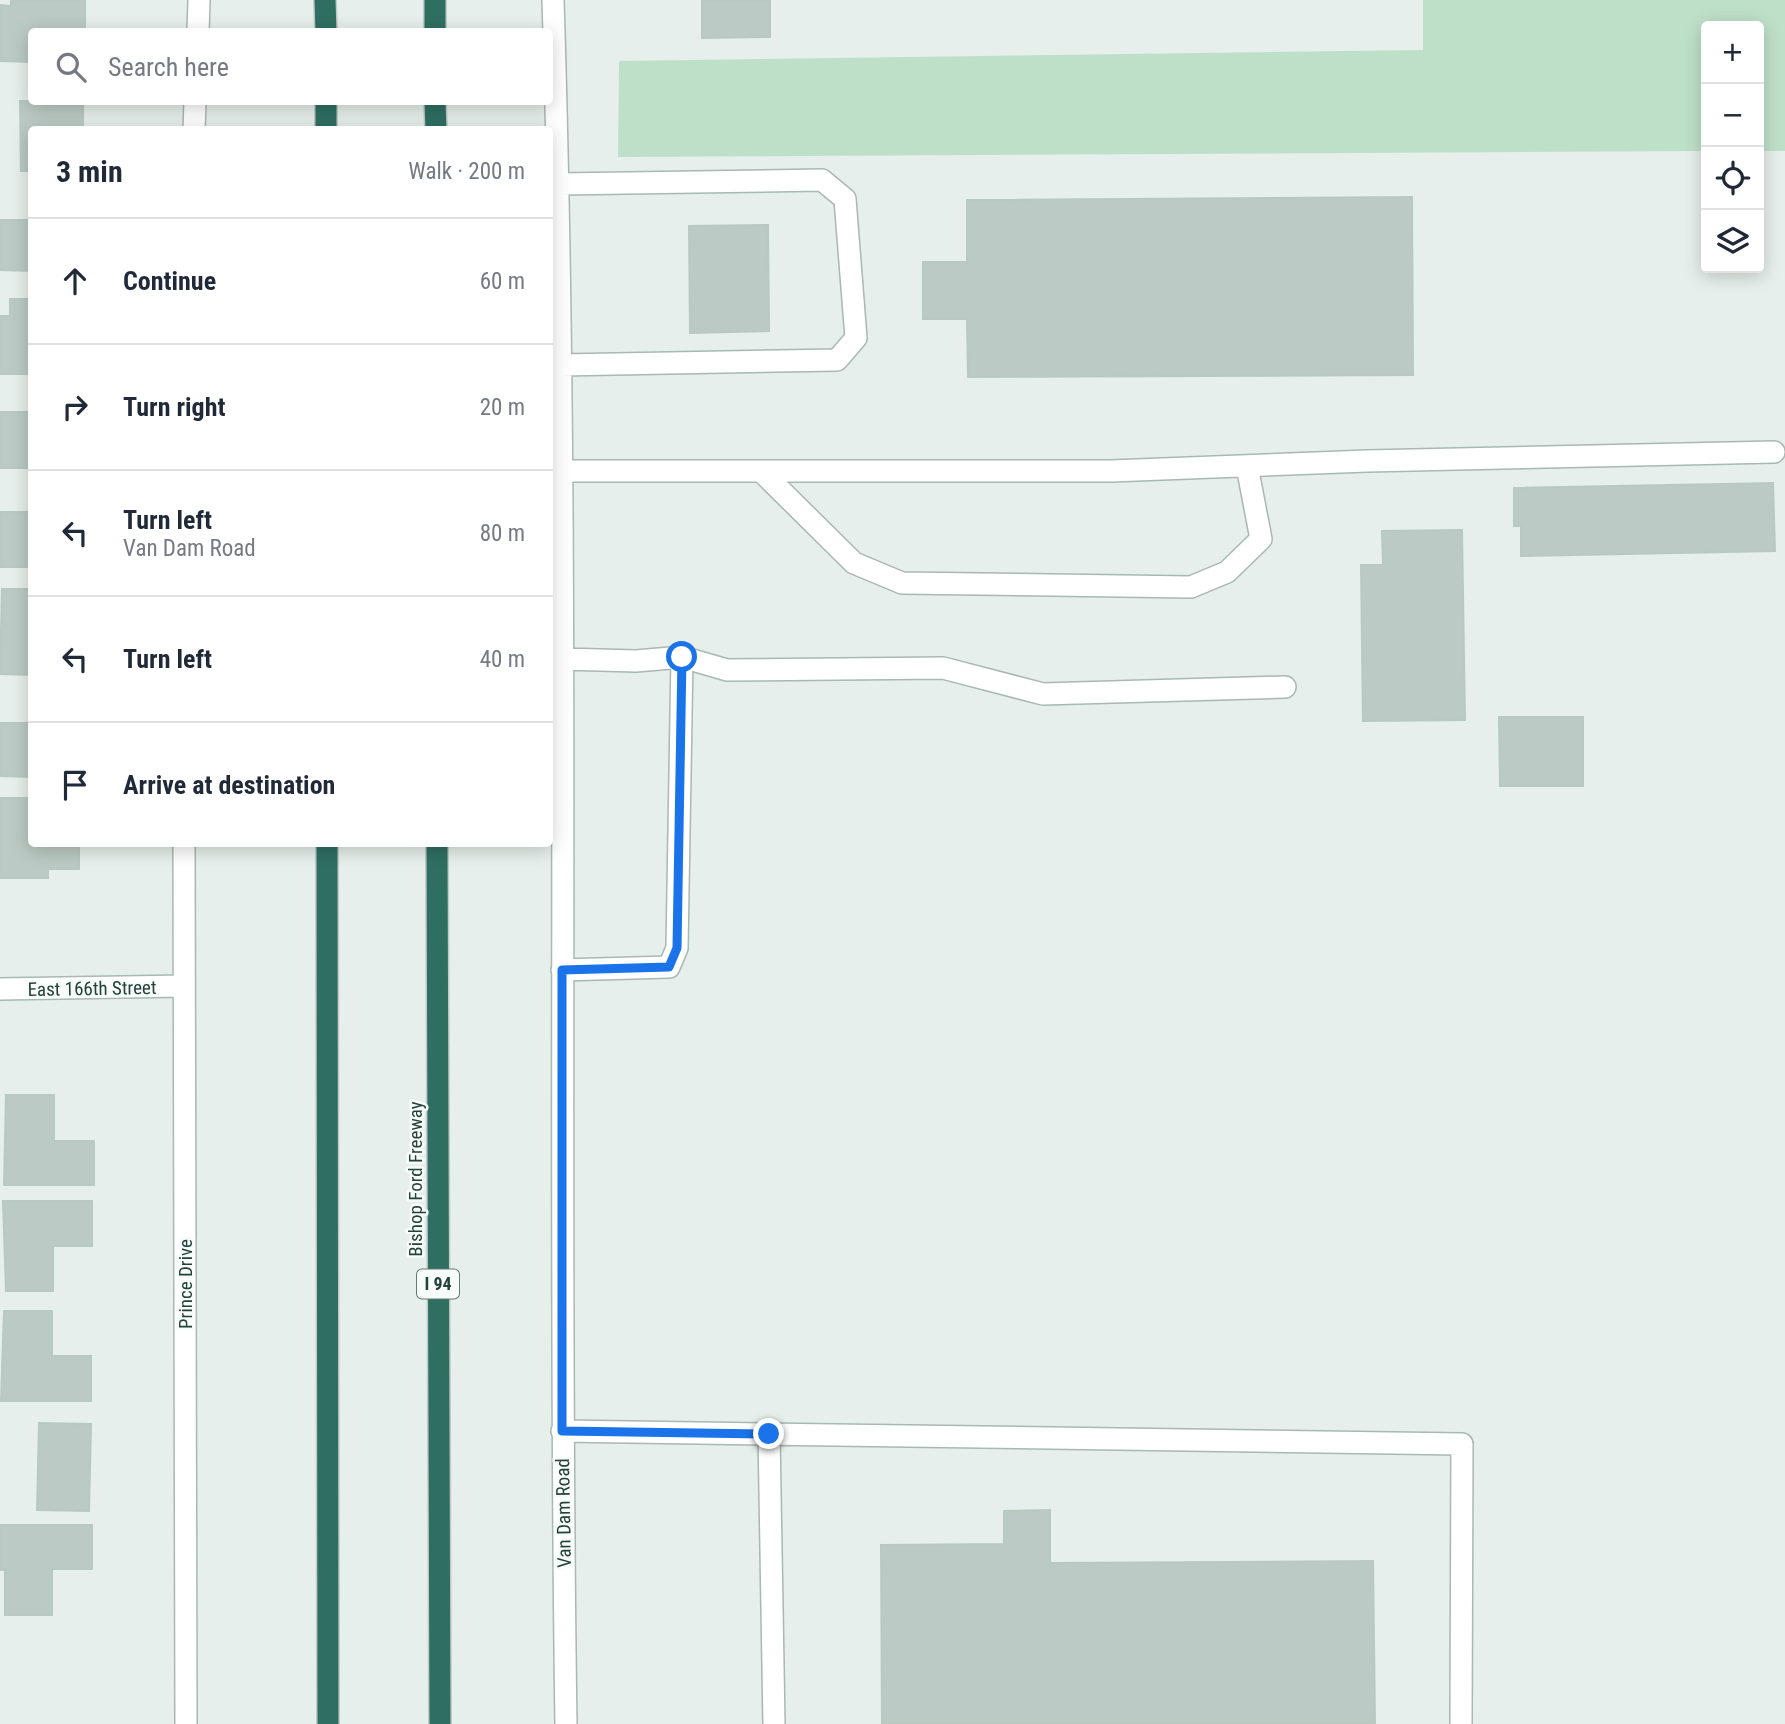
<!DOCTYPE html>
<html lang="en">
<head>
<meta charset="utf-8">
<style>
	body { margin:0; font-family:"Roboto Condensed",sans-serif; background:#f6f6f7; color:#1f2937 }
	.controls { position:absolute; right:21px; top:21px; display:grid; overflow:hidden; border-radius:7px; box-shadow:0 4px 18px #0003 }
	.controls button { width:63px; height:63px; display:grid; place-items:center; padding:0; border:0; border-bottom:2px solid #e0e1e3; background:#fff; color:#1f2937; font:35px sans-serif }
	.stop { position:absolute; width:21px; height:21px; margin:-16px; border:5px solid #1a73e8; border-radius:50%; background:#fff }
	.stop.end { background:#1a73e8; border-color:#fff; box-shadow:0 2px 7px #0008 }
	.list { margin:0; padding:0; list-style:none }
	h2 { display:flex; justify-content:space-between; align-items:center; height:91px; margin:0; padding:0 28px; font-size:30px }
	h2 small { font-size:23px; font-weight:400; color:#747a83 }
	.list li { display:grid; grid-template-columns:46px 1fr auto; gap:21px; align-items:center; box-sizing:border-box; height:126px; padding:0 28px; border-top:2px solid #e0e1e3 }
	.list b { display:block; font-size:26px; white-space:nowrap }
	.list p { margin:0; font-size:23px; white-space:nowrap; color:#747a83 }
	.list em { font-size:23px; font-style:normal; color:#747a83 }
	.icon { flex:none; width:38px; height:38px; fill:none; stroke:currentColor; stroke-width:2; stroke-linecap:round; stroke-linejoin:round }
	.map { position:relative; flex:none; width:1785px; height:1724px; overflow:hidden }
	.search { position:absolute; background:#fff; box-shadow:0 4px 18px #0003; left:28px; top:28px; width:525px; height:77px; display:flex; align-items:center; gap:18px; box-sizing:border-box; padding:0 24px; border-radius:7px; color:#747a83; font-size:26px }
	.panel { position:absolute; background:#fff; box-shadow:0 4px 18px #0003; left:28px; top:126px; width:525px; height:721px; border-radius:7px }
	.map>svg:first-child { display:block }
	.green { fill:#bfe0c8 }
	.building { fill:#bbcac4; stroke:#b8c9c2; stroke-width:2 }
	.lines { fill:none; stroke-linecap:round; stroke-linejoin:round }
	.minor-casing { stroke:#a8b8b2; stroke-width:24 }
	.highway-casing { stroke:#c2cac8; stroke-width:24 }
	.minor { stroke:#fff; stroke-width:21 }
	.highway { stroke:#2f6f62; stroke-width:21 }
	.route { stroke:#1a73e8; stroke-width:9 }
	.labels { text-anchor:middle; stroke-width:5; stroke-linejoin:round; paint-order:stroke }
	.shield { fill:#f7fbf9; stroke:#637a73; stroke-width:2 }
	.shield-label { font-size:18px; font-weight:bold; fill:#24423a }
	.street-label { font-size:19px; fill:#24423a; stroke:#f7fbf9 }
</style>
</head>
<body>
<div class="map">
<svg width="1785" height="1724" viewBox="0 0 1785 1724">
	<rect width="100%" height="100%" fill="#e6efeb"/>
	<!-- green -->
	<path class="green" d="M1423,0H1785V151H1759V26H1706V151L618,157L619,61L1423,50Z"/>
	<!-- building -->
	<path class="building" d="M11,0H85V32H32V62L0,61V5L11,6Z
		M702,0H770V37L702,38Z
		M20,101L83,102V130H32V171H21Z
		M1412,197L1413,375L968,377L967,319H923V262H967V200Z
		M0,220H32V271L0,270Z
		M768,225L769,331L690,333L689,226Z
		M10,299H32V374H0V316H10Z
		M0,412H32V468H0Z
		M1773,483L1775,551L1521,556V526H1514V488Z
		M0,512H32V567H0Z
		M1462,530L1465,720L1363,721L1361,565H1383L1382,531Z
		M2,589H32V675L0,674Z
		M1499,717H1583V786H1500Z
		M0,723H32V777L0,776Z
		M0,798H32V844H79V869H48V878H0Z
		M6,1095H54V1141H94V1185H4Z
		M3,1201H92V1246H53V1291H6Z
		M4,1311H52V1356H91V1401H1Z
		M39,1423L91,1424L89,1511L37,1510Z
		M1050,1510V1563L1373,1561L1375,1724H882L881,1545L1004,1544V1511Z
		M0,1525H92V1569H52V1615H5V1570H0Z"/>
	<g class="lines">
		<!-- minor casing -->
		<g class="minor-casing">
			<path id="minor" d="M553,0C571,575 557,1149 566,1724
				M198,32L199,0
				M194,130L195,102
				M559,184L822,180L845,199L856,338L837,360L561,365
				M562,471H1111L1367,461L1774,452
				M762,472L854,563L902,583L1191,587L1227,572L1261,539L1247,466
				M563,659L636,661L682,657L727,670L943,668L1043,694L1285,687
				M184,844L186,1724
				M562,970L669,967L677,948L682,657
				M0,989L184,986
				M562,1431L1462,1444L1461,1724
				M769,1434L774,1724"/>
		</g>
		<!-- highway casing -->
		<g class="highway-casing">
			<path id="highway" d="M325,0L326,32
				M435,0V32
				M326,102V130
				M435,102L436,130
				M327,844L328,1724
				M437,844L440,1724"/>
		</g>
		<!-- minor -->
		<use href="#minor" class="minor"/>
		<!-- highway -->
		<use href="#highway" class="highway"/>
	</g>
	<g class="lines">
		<!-- route -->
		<path class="route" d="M682,657L677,948L669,967L562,970V1431L769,1434"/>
	</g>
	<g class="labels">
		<!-- shield labels -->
		<rect class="shield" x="417" y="1269.5" width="42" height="29" rx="5"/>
		<g class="shield-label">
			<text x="438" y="1290">I 94</text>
		</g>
		<!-- street labels -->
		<g class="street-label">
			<text transform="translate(92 988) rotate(-1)" y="7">East 166th Street</text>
			<text transform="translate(415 1179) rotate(-90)" y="7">Bishop Ford Freeway</text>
			<text transform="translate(185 1284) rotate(-90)" y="7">Prince Drive</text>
			<text transform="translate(563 1513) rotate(-91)" y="7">Van Dam Road</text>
		</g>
	</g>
</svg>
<div class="controls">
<button>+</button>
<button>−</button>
<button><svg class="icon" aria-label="locate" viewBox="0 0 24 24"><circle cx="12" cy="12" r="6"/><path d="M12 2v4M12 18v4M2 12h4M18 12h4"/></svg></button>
<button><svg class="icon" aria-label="layers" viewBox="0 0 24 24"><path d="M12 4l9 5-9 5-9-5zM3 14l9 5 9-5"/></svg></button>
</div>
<div class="stop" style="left:682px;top:657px"></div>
<div class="stop end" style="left:769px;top:1434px"></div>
<div class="search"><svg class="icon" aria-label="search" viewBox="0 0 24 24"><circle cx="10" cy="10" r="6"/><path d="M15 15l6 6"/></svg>Search here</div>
<section class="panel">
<h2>3 min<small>Walk · 200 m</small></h2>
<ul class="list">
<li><svg class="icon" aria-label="ahead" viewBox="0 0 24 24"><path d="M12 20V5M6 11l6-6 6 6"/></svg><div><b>Continue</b></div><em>60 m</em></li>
<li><svg class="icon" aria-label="right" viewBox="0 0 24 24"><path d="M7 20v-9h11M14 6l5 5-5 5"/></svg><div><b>Turn right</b></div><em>20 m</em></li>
<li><svg class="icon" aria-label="left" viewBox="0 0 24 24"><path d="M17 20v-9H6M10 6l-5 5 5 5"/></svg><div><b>Turn left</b><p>Van Dam Road</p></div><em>80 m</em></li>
<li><svg class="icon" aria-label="left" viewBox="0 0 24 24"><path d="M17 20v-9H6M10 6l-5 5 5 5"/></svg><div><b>Turn left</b></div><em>40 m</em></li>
<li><svg class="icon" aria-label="arrive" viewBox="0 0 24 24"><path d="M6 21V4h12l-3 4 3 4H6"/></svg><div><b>Arrive at destination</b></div></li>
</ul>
</section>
</div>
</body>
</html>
